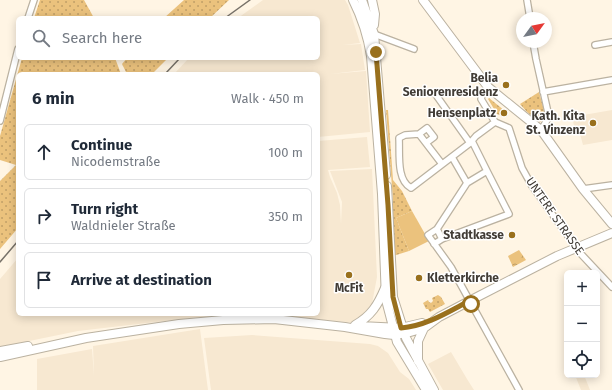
<!DOCTYPE html>
<html lang="en">
<head>
<meta charset="utf-8">
<style>
	body { margin:0; font-family:"Fira Sans",sans-serif; background:#f6f6f7; color:#1f2937 }
	.controls { position:absolute; right:12px; bottom:12px; display:grid; overflow:hidden; border-radius:6px; box-shadow:0 2px 10px #0003 }
	.controls button { width:36px; height:36px; display:grid; place-items:center; padding:0; border:0; border-bottom:1px solid #e0e1e3; background:#fff; color:#1f2937; font:20px sans-serif }
	.compass { position:absolute; left:516px; top:12px; width:36px; height:36px; border-radius:50%; background:#fff; box-shadow:0 2px 10px #0003; rotate:57deg }
	.stop { position:absolute; width:12px; height:12px; margin:-9px; border:3px solid #99701d; border-radius:50%; background:#fff }
	.stop.end { background:#99701d; border-color:#fff; box-shadow:0 1px 4px #0008 }
	.list { margin:0; padding:0; list-style:none }
	h2 { display:flex; justify-content:space-between; align-items:center; height:52px; margin:0; padding:0 16px; font-size:17px }
	h2 small { font-size:13px; font-weight:400; color:#747a83 }
	.list li { display:grid; grid-template-columns:26px 1fr auto; gap:12px; align-items:center; box-sizing:border-box; height:56px; margin:0 8px 8px; padding:0 8px; border:1px solid #e0e1e3; border-radius:6px }
	.list b { display:block; font-size:15px; white-space:nowrap }
	.list p { margin:0; font-size:13px; white-space:nowrap; color:#747a83 }
	.list em { font-size:13px; font-style:normal; color:#747a83 }
	.icon { flex:none; width:22px; height:22px; fill:none; stroke:currentColor; stroke-width:2; stroke-linecap:round; stroke-linejoin:round }
	.map { position:relative; flex:none; width:612px; height:390px; overflow:hidden }
	.search { position:absolute; background:#fff; box-shadow:0 2px 10px #0003; left:16px; top:16px; width:304px; height:44px; display:flex; align-items:center; gap:10px; box-sizing:border-box; padding:0 14px; border-radius:6px; color:#747a83; font-size:15px }
	.panel { position:absolute; background:#fff; box-shadow:0 2px 10px #0003; left:16px; top:72px; width:304px; height:244px; border-radius:6px }
	.map>svg:first-child { display:block }
	.built { fill:#f7e8d1 }
	.grass { fill:url(#grass-dots) }
	.park { fill:url(#park-crowns) }
	.pitch { fill:#ebc27d }
	.lines { fill:none; stroke-linecap:round; stroke-linejoin:round }
	.street-casing { stroke:#bbb2a1; stroke-width:8 }
	.secondary-casing { stroke:#bbb2a1; stroke-width:10 }
	.primary-casing { stroke:#bbb2a1; stroke-width:10 }
	.street { stroke:#fff; stroke-width:5.5 }
	.secondary { stroke:#fff; stroke-width:8 }
	.primary { stroke:#fff; stroke-width:8 }
	.rail { stroke:#787269; stroke-width:1.5 }
	.route { stroke:#99701d; stroke-width:5 }
	.poi-dot { fill:#99701d; stroke:#fff; stroke-width:1.5 }
	.labels { text-anchor:middle; stroke-width:3; stroke-linejoin:round; paint-order:stroke }
	.poi-label { font-size:12px; font-weight:bold; fill:#413c36; stroke:#fff; text-anchor:end }
	.street-label { font-size:12px; fill:#413c36; stroke:#fff }
</style>
</head>
<body>
<div class="map">
<svg width="612" height="390" viewBox="0 0 612 390">
	<defs>
		<pattern id="grass-dots" width="8" height="8" patternUnits="userSpaceOnUse"><rect width="8" height="8" fill="#ebc27d"/><path d="M2 2h.1M6 6h.1" fill="none" stroke="#c09f67" stroke-width="1.8" stroke-linecap="round"/></pattern>
		<pattern id="park-crowns" width="20" height="18" patternUnits="userSpaceOnUse"><rect width="20" height="18" fill="#ebc27d"/><path d="M2 6a3 3 0 1 1 6 0M12 15a3 3 0 1 1 6 0" fill="none" stroke="#c09f67"/></pattern>
	</defs>
	<rect width="100%" height="100%" fill="#fff5e4"/>
	<!-- built -->
	<path class="built" d="M263,0H345L348,5L360,43L343,45L361,44L365,70L330,74L366,71L370,132L318,137V74H174L189,58H318V18H238Z
		M612,110V140L583,145L579,130H575L572,117Z
		M367,137L370,167L328,170L330,177L337,193L340,205L341,224L342,202L330,171L372,169L377,277L371,309L358,323L279,316V314H318V141Z
		M18,258V314H263L199,317L78,331L0,347V279Z
		M200,329L208,390H37V359L92,349L94,376L93,346Z
		M252,335L370,344L378,346L388,353L400,372L409,379L416,390H211L204,338Z
		M451,352L467,379L474,390H443L428,364Z
		M575,375H584L590,390H581Z"/>
	<!-- grass -->
	<path class="grass" d="M40,0H84L94,18H34Z
		M184,0H229L210,18H164Z
		M22,58H115L121,74H18V228L0,249V181L16,165L0,160V136Z
		M127,58H168L152,74H127L122,64Z
		M539,92L546,117L544,121L540,122L527,112L520,104Z
		M489,98L505,111L503,116L497,114L488,99Z
		M386,110H388L393,180L402,191L412,211L396,218L409,251L393,256V200Z
		M438,295L441,297L445,304L430,312L428,309H426L423,303L428,300L429,302L431,303L433,301L432,298Z"/>
	<!-- park -->
	<path class="park" d="M519,250L526,260L513,267L508,256Z"/>
	<!-- pitch -->
	<path class="pitch" d="M412,211L429,241L409,251L396,218Z"/>
	<g class="lines">
		<!-- street casing -->
		<g class="street-casing">
			<path id="street" d="M527,0L530,18
				M28,18L34,0
				M374,34L414,49
				M533,42L536,59L549,117L541,130
				M595,45L612,42
				M488,87L483,93L481,99L495,122L509,128L522,168L532,186L581,254L612,287
				M543,92L612,80
				M436,95L470,143
				M0,121L18,49
				M419,134L427,128L434,137L426,143
				M452,157L467,183L487,171L472,141
				M442,164L419,134L405,135L399,138C400,153 396,180 411,188L470,143L476,136L495,122
				M583,189L612,185
				M437,229L467,183
				M442,239L437,229L428,235L451,267L519,390
				M434,244L442,239L509,214L487,171"/>
		</g>
		<!-- secondary casing -->
		<g class="secondary-casing">
			<path id="secondary" d="M423,0L488,87L541,130L583,189L612,224
				M355,325C371,316 378,305 385,288
				M360,326L401,328L422,323
				M0,351L28,346
				M0,357L86,338L179,324L223,320L274,319L345,327L385,334L394,335L407,333L424,328L439,317L479,296L557,256L612,233
				M418,361V341L424,328"/>
		</g>
		<!-- primary casing -->
		<g class="primary-casing">
			<path id="primary" d="M353,0C362,18 368,37 371,56L382,194L386,300L397,342L426,390
				M362,0L374,34L386,175
				M372,0L375,14L374,25
				M387,186L393,297L406,338L434,390"/>
		</g>
		<!-- street -->
		<use href="#street" class="street"/>
		<!-- secondary -->
		<use href="#secondary" class="secondary"/>
		<!-- primary -->
		<use href="#primary" class="primary"/>
		<!-- rail -->
		<path class="rail" d="M225,18L250,0
			M165,74L180,58
			M0,262L18,241"/>
	</g>
	<g class="lines">
		<!-- route -->
		<path class="route" d="M376,52L388,205L393,297L401,328C426,326 448,312 469,301L471,304"/>
	</g>
	<!-- markers -->
	<g class="poi-dot">
		<circle cx="506" cy="85" r="4"/>
		<circle cx="504" cy="113" r="4"/>
		<circle cx="593" cy="123" r="4"/>
		<circle cx="512" cy="235" r="4"/>
		<circle cx="349" cy="275" r="4"/>
		<circle cx="419" cy="278" r="4"/>
	</g>
	<g class="labels">
		<!-- poi labels -->
		<g class="poi-label">
			<text x="498" y="82">Belia<tspan x="498" dy="14">Seniorenresidenz</tspan></text>
			<text x="496" y="117">Hensenplatz</text>
			<text x="585" y="120">Kath. Kita<tspan x="585" dy="14">St. Vinzenz</tspan></text>
			<text x="504" y="239">Stadtkasse</text>
			<text x="427" y="282" text-anchor="start">Kletterkirche</text>
			<text x="349" y="292" text-anchor="middle">McFit</text>
		</g>
		<!-- street labels -->
		<g class="street-label">
			<text transform="translate(555 216) rotate(55)" y="4">UNTERE STRASSE</text>
		</g>
	</g>
</svg>
<div class="controls">
<button>+</button>
<button>−</button>
<button><svg class="icon" aria-label="locate" viewBox="0 0 24 24"><circle cx="12" cy="12" r="6"/><path d="M12 2v4M12 18v4M2 12h4M18 12h4"/></svg></button>
</div>
<svg class="compass" viewBox="-18 -18 36 36"><path d="M0-13l5 13h-10z" fill="#e53935"/><path d="M0 13l5-13h-10z" fill="#747a83"/></svg>
<div class="stop" style="left:471px;top:304px"></div>
<div class="stop end" style="left:376px;top:52px"></div>
<div class="search"><svg class="icon" aria-label="search" viewBox="0 0 24 24"><circle cx="10" cy="10" r="6"/><path d="M15 15l6 6"/></svg>Search here</div>
<section class="panel">
<h2>6 min<small>Walk · 450 m</small></h2>
<ul class="list">
<li><svg class="icon" aria-label="ahead" viewBox="0 0 24 24"><path d="M12 20V5M6 11l6-6 6 6"/></svg><div><b>Continue</b><p>Nicodemstraße</p></div><em>100 m</em></li>
<li><svg class="icon" aria-label="right" viewBox="0 0 24 24"><path d="M7 20v-9h11M14 6l5 5-5 5"/></svg><div><b>Turn right</b><p>Waldnieler Straße</p></div><em>350 m</em></li>
<li><svg class="icon" aria-label="arrive" viewBox="0 0 24 24"><path d="M6 21V4h12l-3 4 3 4H6"/></svg><div><b>Arrive at destination</b></div></li>
</ul>
</section>
</div>
</body>
</html>
